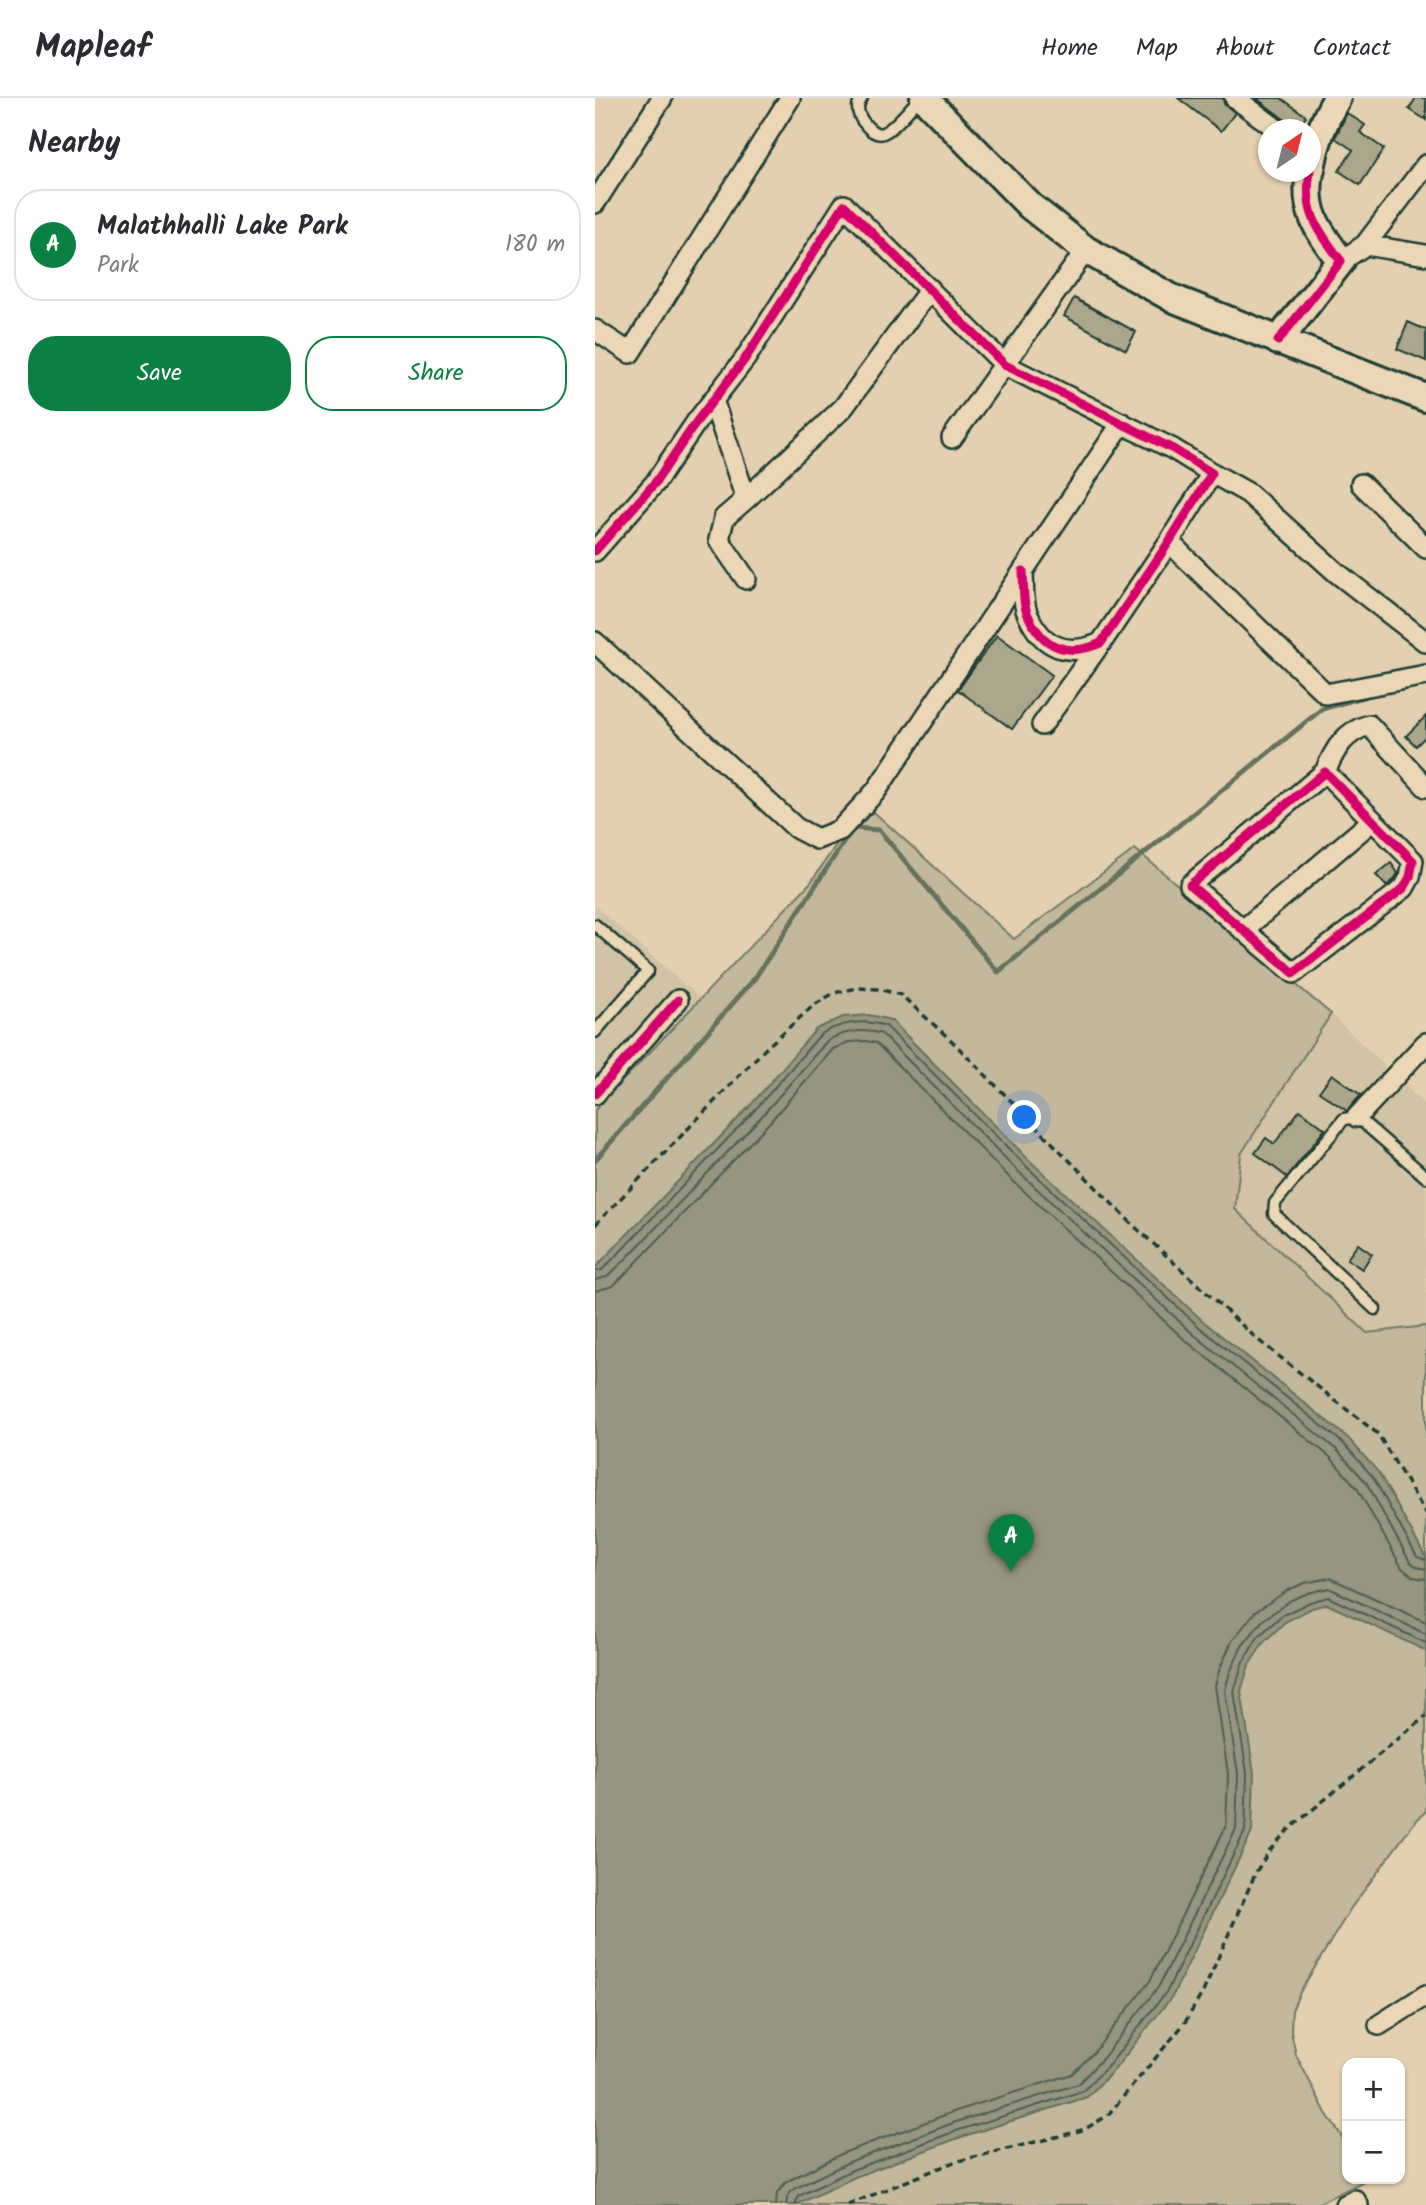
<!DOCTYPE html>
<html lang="en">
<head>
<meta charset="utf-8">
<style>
	body { margin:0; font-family:Kalam,sans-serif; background:#f7f7f7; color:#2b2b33 }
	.controls { position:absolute; right:21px; bottom:21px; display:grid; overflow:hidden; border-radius:14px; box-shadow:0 2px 5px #0004 }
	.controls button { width:63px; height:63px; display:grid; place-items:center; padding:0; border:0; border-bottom:2px solid #e1e1e2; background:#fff; color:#2b2b33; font:35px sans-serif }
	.compass { position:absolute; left:663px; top:21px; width:63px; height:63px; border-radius:50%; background:#fff; box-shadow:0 2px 5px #0004; rotate:35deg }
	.you { position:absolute; left:430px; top:1020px; width:24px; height:24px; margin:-18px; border:5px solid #fff; border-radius:50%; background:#1a73e8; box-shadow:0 0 0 10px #1a73e833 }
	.badge { display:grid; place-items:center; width:46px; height:46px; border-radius:50%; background:#0b8043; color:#fff; font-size:23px; font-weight:700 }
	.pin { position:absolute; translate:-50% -58px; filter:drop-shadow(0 2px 4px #0008) }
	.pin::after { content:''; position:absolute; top:37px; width:24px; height:21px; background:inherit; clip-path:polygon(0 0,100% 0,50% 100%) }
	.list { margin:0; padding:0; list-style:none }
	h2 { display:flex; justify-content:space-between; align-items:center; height:91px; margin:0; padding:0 28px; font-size:30px }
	h2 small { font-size:23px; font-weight:400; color:#7c7c81 }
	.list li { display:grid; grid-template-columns:46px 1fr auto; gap:21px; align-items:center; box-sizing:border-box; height:112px; margin:0 14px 14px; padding:0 14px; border:2px solid #e1e1e2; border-radius:28px }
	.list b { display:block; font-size:26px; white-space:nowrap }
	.list p { margin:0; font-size:23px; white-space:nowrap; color:#7c7c81 }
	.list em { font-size:23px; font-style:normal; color:#7c7c81 }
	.actions { display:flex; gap:14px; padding:21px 28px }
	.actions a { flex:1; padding:16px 0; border:2px solid #0b8043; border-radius:28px; text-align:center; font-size:24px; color:#0b8043 }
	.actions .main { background:#0b8043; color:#fff }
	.map { position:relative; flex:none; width:831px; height:2107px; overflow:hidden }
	header { display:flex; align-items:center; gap:42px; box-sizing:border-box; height:98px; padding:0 35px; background:#fff; border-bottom:2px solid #e1e1e2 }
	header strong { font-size:33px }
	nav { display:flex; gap:38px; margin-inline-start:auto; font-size:24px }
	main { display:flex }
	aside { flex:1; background:#fff }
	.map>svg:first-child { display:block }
	.built { fill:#d2c3a6 }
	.green { fill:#c3b79c; stroke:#717a68; stroke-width:2 }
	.water { fill:#96957f; stroke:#667261; stroke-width:2 }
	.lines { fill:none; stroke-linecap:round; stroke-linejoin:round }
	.shore { stroke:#4f6052; stroke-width:2 }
	.stream { stroke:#667261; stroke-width:5 }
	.building { fill:#aca68d; stroke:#1f3d34; stroke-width:2 }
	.lane-casing { stroke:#1f3d34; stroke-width:15 }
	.street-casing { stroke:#1f3d34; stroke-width:24 }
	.secondary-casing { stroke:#1f3d34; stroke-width:32 }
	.path { stroke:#1f3d34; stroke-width:3.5; stroke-dasharray:7 5; stroke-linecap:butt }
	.lane { stroke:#ebd6b5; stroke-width:10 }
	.street { stroke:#ebd6b5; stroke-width:19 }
	.secondary { stroke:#ebd6b5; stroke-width:26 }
	.cycleway-casing { stroke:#ebd6b5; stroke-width:13 }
	.cycleway { stroke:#d6006c; stroke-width:9 }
</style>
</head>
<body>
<header>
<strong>Mapleaf</strong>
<nav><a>Home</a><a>Map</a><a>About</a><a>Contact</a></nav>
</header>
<main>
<aside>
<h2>Nearby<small></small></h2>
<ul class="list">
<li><span class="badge">A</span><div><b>Malathhalli Lake Park</b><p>Park</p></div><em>180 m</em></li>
</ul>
<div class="actions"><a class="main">Save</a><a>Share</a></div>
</aside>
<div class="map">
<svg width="831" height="2107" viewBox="0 0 831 2107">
	<rect width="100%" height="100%" fill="#e3d0b0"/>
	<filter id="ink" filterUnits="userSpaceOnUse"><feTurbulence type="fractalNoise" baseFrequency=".0143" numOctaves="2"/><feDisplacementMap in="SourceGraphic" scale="14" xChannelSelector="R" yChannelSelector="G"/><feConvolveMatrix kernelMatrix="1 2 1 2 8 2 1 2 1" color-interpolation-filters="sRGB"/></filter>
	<g filter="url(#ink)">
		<!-- built -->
		<path class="built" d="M0,808L106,901L0,1012Z
			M736,916L831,1008V1228L772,1235L640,1111L646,1056Z"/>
		<!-- green -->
		<path class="green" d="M280,715L419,841L540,751L736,916L646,1056L640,1111L772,1235L831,1228V1713L819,1725L756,1810L706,1892L697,1912L696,1934L701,1957L731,2015L752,2046V2081H773L720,2107H0V1012L216,784L261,717Z"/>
		<!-- water -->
		<path class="water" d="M274,917L296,922L435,1063L608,1223L753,1340L784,1375L831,1460V1553L732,1506L717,1510L690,1524L669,1544L654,1567L646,1593L659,1675L657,1734L578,1897L520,1971L492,1999L366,2039L260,2079L201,2107H0V1170L154,1009L221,931L248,919Z"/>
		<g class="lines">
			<!-- shore -->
			<path class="shore" d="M0,1173L7,1172L24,1155L159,1013L226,936C247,924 268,921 291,928L431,1068L603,1228L748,1345L778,1379L822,1459L831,1462
				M0,1182L12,1179L31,1161L166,1019L232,943C249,933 267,930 287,936L424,1074L597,1235L742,1352L771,1384L815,1464L822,1469L831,1471
				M0,1193L18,1188L38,1168L173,1026L238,951L254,944L271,943L281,945L417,1082L590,1242L735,1359L762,1390L807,1470L818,1479L831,1481
				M181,2107L182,2095L191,2084L248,2055L358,2014L477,1976L500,1953L555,1883L631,1728L633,1676L620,1588L625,1570L637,1543L660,1514L693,1492L710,1485L735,1480L831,1524
				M191,2107L193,2097L199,2091L254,2064L361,2024L483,1986L508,1960L564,1888L641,1731L643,1676L630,1592L635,1574L647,1548L668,1522L696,1502L713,1495L734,1490L831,1536
				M200,2107L204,2098L257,2072L364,2032L488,1993L515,1966L572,1893L650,1733L652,1675L639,1594L648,1564L663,1539L686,1518L715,1504L733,1499L831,1545"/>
			<!-- stream -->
			<path class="stream" d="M0,1062L160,880L258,730L284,732L403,874L727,611L778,596"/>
		</g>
		<!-- building -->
		<path class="building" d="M583,0H628L629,5L640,15L626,33Z
			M661,0H686L711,18L702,32H695L690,22Z
			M821,0H831V22L814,11Z
			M752,15L770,27L765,34L789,51L765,87L744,73L758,52L740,40Z
			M479,200L541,234L531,252L469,218Z
			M813,224L831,232V263L802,251Z
			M402,537L457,577L417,631L363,592Z
			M831,618V638L821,648L811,638Z
			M796,765L803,775L799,782L791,788L781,777Z
			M737,976L766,997L752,1013L724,994Z
			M705,1012L730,1031L692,1079L660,1055L671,1040L679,1046Z
			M763,1146L777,1156L767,1171L752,1161Z"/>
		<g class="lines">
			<!-- lane casing -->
			<g class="lane-casing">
				<path id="lane" d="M267,0C265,3 263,6 263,10C263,21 278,39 288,35C299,31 316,9 325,0
					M0,827L53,873L0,934
					M780,1211L679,1116L680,1105L749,1021L762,1019L831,1079"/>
			</g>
			<!-- street casing -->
			<g class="street-casing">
				<path id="street" d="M640,0L683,32
					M0,105L67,0
					M770,147L831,157
					M746,163L770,147L831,67
					M0,232L35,255L195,0
					M118,302L151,401L248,310L335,191
					M357,340L491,152
					M617,375L653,395L742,475L831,544
					M766,386L831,450
					M151,401L129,420L124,442L151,481
					M574,444L731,596L831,577
					M0,453L60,385L102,323L150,261L249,107L410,267L578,351L617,375L574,444L506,545C474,559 448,551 433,517C427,505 429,487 428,473
					M0,544L201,730L222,741L245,732L281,693L527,325
					M447,627L505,546
					M730,674L818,763L815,779L809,790L699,875L595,787Z
					M730,674C740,651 749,634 774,627L831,689
					M648,832L777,723
					M0,996L83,902
					M762,1019L831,945
					M784,1927L831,1897
					M750,2107L760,2102L763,2107"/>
			</g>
			<!-- secondary casing -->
			<g class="secondary-casing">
				<path id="secondary" d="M329,0L435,108L491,152L577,200L831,300
					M716,71C720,45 728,23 742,0
					M683,243L746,163C723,132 708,114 715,74"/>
			</g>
			<!-- path -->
			<path class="path" d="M0,1127L171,950L219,907L239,895L262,890L284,891L306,897L357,943L538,1127L662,1241L783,1336L831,1416
				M253,2107L359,2064L477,2035L490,2031L512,2018L589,1926L608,1894L661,1774L674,1753L693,1732L831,1618"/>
			<!-- lane -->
			<use href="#lane" class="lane"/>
			<!-- street -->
			<use href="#street" class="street"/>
			<!-- secondary -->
			<use href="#secondary" class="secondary"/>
			<!-- cycleway casing -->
			<g class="cycleway-casing">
				<path id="cycleway" d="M683,243L746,163C723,132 708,114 715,74
					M0,453L60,385L102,323L150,261L249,107L410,267L578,351L617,375L574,444L506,545C474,559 448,551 433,517C427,505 429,487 428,473
					M730,674L818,763L815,779L809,790L699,875L595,787Z
					M0,996L83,902"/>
			</g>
			<!-- cycleway -->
			<use href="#cycleway" class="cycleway"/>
		</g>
	</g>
</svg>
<div class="controls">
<button>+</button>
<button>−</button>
</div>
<svg class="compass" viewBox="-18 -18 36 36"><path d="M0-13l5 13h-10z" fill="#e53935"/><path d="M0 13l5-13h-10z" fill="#7c7c81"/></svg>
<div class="you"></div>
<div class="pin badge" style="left:416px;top:1474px">A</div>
</div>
</main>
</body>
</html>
